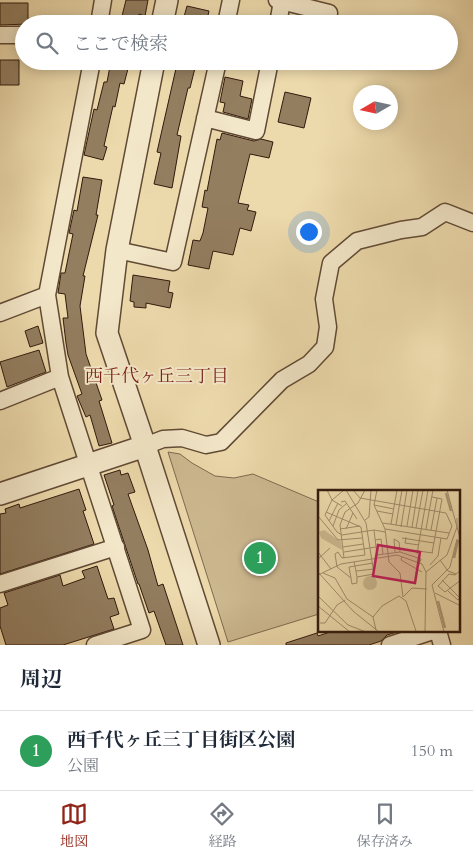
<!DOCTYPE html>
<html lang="ja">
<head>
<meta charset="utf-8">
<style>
	body { margin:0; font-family:Cardo,"Noto Serif JP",serif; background:#f2f2f3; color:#1f2937 }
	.compass { position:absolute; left:353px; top:85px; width:45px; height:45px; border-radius:50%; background:#fff; box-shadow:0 2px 12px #0003; rotate:261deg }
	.you { position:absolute; left:308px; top:231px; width:18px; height:18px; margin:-12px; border:4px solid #fff; border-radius:50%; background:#1a73e8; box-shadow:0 0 0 8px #1a73e833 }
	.badge { display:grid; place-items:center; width:32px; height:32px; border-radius:50%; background:#8f2418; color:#fff; font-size:16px; font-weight:700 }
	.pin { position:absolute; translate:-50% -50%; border:2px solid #fff; box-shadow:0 1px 5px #0006 }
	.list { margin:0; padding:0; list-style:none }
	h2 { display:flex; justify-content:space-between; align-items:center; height:65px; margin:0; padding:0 20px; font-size:21px }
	h2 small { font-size:16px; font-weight:400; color:#747a83 }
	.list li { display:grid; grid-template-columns:32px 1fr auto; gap:15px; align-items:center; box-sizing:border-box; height:80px; padding:0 20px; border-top:1px solid #e0e1e3 }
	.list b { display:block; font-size:19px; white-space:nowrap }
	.list p { margin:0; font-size:16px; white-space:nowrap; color:#747a83 }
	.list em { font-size:16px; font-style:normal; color:#747a83 }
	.icon { flex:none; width:28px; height:28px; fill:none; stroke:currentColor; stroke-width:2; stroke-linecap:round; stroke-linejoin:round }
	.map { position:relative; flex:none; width:473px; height:645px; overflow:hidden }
	.search { position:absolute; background:#fff; box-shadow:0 2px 12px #0003; left:15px; right:15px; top:15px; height:55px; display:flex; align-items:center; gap:12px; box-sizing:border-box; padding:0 18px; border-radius:28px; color:#747a83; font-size:19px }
	.sheet { height:145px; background:#fff }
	nav { display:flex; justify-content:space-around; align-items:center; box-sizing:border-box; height:70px; border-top:1px solid #e0e1e3; background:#fff; font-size:14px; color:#747a83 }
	nav a { display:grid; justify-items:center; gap:2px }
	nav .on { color:#8f2418 }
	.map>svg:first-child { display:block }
	.green { fill:#cdb991; stroke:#7f6a4f }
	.building { fill:#937e60; stroke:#311a0d }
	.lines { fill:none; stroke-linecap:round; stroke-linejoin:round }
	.minor-casing { stroke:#604a35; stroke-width:19 }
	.tertiary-casing { stroke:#604a35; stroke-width:24 }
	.minor { stroke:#f3e7c9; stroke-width:16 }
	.tertiary { stroke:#f3e7c9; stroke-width:21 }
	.labels { text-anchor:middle; stroke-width:4; stroke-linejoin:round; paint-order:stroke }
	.neighbourhood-label { font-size:18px; fill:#7a1f14; stroke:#f3e7c9 }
	.inset-river { fill:none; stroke:#ad9976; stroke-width:2.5 }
	.inset-road { fill:none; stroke:#a28d6c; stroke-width:1 }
	.view { fill:#c2185b; fill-opacity:0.15; stroke:#c2185b; stroke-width:2.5 }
	.inset-edge { fill:none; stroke:#311a0d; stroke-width:2.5 }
</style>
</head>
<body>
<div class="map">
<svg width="473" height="645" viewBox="0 0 473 645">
	<rect width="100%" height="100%" fill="#eddaac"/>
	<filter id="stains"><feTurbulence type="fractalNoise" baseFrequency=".004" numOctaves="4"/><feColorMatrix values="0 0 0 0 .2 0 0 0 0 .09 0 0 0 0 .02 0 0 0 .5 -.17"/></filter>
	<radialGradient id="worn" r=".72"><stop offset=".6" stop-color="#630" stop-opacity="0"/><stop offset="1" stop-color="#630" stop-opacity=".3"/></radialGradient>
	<!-- green -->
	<path class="green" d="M168,452L180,454L192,463L215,476L234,478L253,474L319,502V614L228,642Z"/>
	<!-- building -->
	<path class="building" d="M126,0H148L145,16L139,14L137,24H120Z
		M0,3H28V24L0,25Z
		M187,6L209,11L206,24H182Z
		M0,60H19V85H0Z
		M111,61H130L124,84L120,83L115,107L113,106L104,146L107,147L103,160L84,155L94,109L97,110L104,82H107Z
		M177,64L195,68L190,88H188L177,135L181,136L172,188L154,184L161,153L157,152Z
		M225,77L243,81L240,96L252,99L248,119L223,112L225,103L220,102Z
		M285,92L311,98L304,128L278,122Z
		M222,133L254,141L261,139L273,142L269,158L250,154L238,203L249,205L247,210L256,212L251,231L240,228L233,255L213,251L209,269L188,265L193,240L200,241L203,233L208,208L202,207L205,190L207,191L217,139L220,140Z
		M83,177L102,180L96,215H98L83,276H85L80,306L86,354L102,400L99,401L112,443L99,446L90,415L86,417L77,396L82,394L68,355L66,343L63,318H68L65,294L58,293L61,273H65L73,234L69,233L74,210L77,211Z
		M133,275L170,281L168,292L173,293L170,308L146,303V308L134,307V302L130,301Z
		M38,326L43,343L30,347L25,331Z
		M39,350L46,372L7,387L0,362Z
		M120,470L121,475L128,473L135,492L128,494L148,550L158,586L163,584L183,645H166L154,611L149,613L139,584H138L112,506L114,505L104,475Z
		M79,489L86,510L83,511L94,544L0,574V514L6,513L5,509L19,504L20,508Z
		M97,566L108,599L114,598L119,614L110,617L114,629L63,645H6L0,626V608L8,605L4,593L60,575L63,586L85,578L82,571Z
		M333,631H400L387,635L381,641L369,645H286V643L317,633L318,636Z"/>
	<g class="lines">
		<!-- minor casing -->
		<g class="minor-casing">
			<path id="minor" d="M277,0L329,13
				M99,24L103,0
				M226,24L231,0
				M278,24L282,1
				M0,35H24
				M92,61L47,295L60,377L142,630L95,645
				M205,118L256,131L270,61
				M117,250L173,262L218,61
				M0,313L47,295
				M0,401L60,377
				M145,446L163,439L182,438L206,445L221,442L282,380L309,364L325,347L328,327L324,299L331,263L357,241L401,230L422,227L445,212L473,223
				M0,584L116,547
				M438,631L442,645
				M390,645L433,631"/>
		</g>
		<!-- tertiary casing -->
		<g class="tertiary-casing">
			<path id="tertiary" d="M162,24L167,0
				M154,61L117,250L107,333L145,446L209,645
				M0,494L145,446"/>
		</g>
		<!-- minor -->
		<use href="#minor" class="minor"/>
		<!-- tertiary -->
		<use href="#tertiary" class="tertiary"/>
	</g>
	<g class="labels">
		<!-- neighbourhood labels -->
		<g class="neighbourhood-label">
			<text x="157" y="382">西千代ヶ丘三丁目</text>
		</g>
	</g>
	<!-- overview -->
	<g transform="translate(318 490)">
		<rect width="142" height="142" fill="#eddaac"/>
		<path d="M6,40L23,52L24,60L3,48L1,42ZM45 93a7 7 0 1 1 14 0a7 7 0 1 1-14 0Z" fill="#cdb991"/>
		<path class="inset-river" d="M128,3L133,21M136,68L140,50M120,111L127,138"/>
		<path class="inset-road" d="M9,0L14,10L24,16M26,0L14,10L7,25L19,42L24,45L56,40L67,42M28,0L48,33L56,84L39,87M35,0L42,8L128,23L134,36L129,49L67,39M59,0L56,15L67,39L71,72L82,83L85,107M129,0L142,48M114,7L124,9L114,63M23,12L27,11L39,29M56,15L76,19M59,21L75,24M8,22L43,37L47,65L24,68L20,62L17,64L19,77L33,88M0,26L20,50L44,48M47,30L51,27L53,0M11,31L20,13M65,33L131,43M73,34L79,0M78,35L84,0M15,36L21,20L29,13M89,36L95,0M83,37L89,0M94,37L100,0M98,38L105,0M22,39L42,36M28,39L35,23M108,39L115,0M56,40L59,65L82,62L103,69L98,83M113,40L119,8M88,47L87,53L101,55M84,48L116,53M57,50L63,49L65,64M25,57L45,54M100,61L115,63M0,62L13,79M26,62L58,57M77,62L76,49L81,52L82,62M99,64L110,0M84,67L83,70L104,82M26,68L22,35L27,22L40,13L47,0M0,69L12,58M122,70L130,81L138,84M36,72L37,76L39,87V93L34,94L31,77L55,73M112,75L120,66L123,48M143,80L137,85L131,84L120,96L127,102L143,90M38,81L56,79M0,82L35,121L61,142M5,83L17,88L29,109L55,127M0,85L23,74L79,65L104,74L108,82M124,90L141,107M130,101L140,110L143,106M117,103L143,116M0,106L30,135L48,142M85,107L94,98L109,99M0,116L32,142M2,133H7L19,115L27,110M58,140L55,127L64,116L81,106L88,111L98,141M107,141L108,82L129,65L139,37V28M73,142H121M126,142L114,95L132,77L139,49"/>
		<path class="view" d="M60,55L102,62L97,93L55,86Z"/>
		<rect width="142" height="142" class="inset-edge"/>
	</g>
	<rect width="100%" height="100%" filter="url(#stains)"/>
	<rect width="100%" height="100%" fill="url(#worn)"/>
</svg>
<svg class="compass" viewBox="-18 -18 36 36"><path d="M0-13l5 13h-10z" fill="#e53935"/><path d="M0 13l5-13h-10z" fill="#747a83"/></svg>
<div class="you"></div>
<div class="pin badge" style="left:260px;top:558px;background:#2e9e5b">1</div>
<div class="search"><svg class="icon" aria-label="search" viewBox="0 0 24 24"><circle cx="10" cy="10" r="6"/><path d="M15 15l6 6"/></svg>ここで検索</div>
</div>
<section class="sheet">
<h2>周辺<small></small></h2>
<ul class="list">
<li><span class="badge" style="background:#2e9e5b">1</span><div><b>西千代ヶ丘三丁目街区公園</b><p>公園</p></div><em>150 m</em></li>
</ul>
</section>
<nav>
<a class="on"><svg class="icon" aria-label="map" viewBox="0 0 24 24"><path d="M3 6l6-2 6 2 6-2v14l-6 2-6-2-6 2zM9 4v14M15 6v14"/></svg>地図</a>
<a><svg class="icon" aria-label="directions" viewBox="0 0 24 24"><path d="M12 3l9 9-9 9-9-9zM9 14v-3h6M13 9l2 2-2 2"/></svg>経路</a>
<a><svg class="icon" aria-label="saved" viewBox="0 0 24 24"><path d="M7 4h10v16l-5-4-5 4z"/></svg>保存済み</a>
</nav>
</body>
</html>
